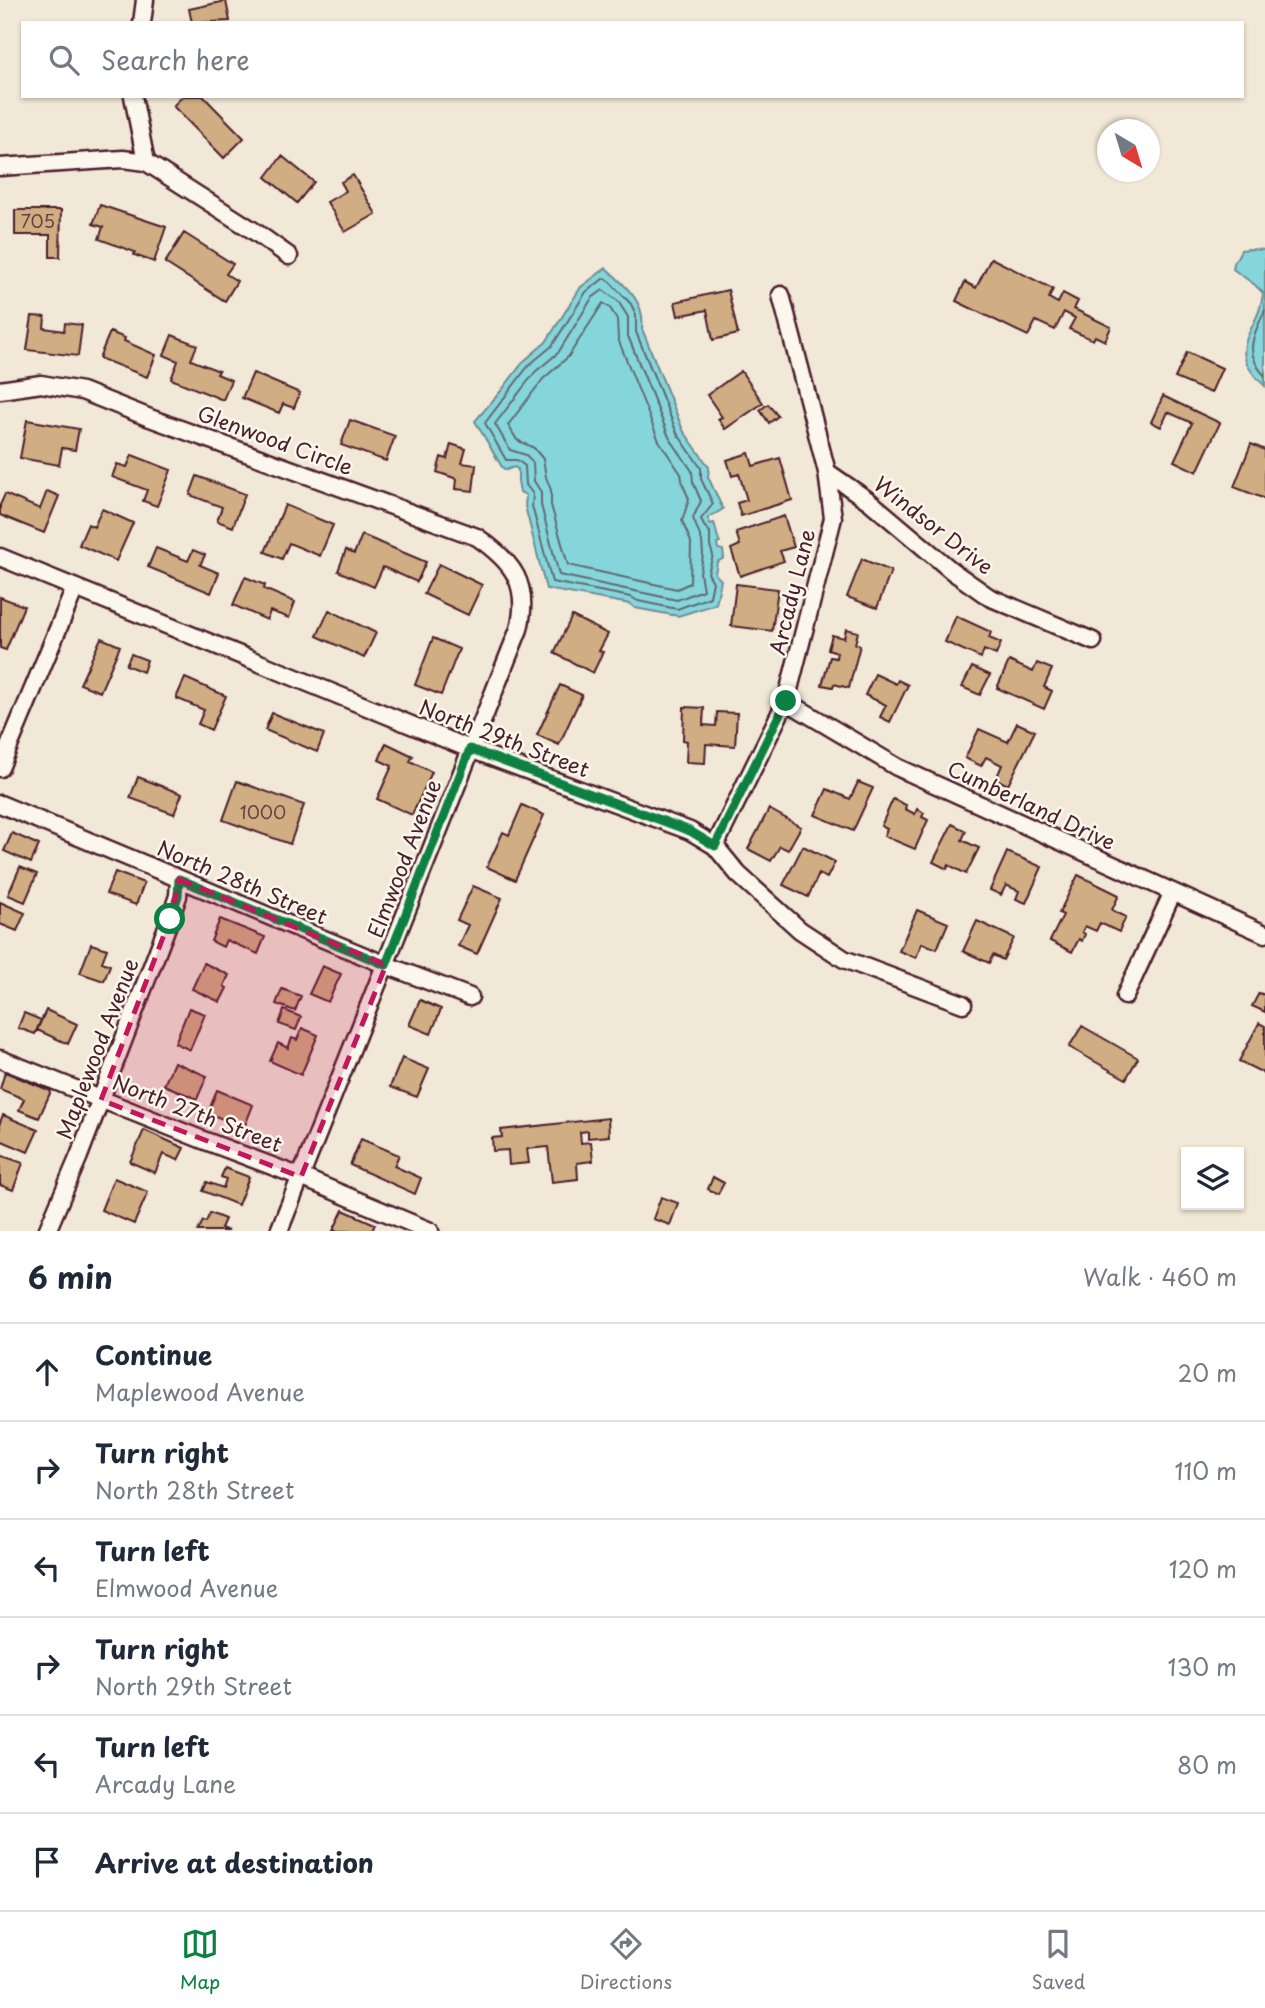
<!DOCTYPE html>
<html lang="en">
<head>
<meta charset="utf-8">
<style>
	body { margin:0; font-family:"Playpen Sans",sans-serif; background:#f6f6f7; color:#1f2937 }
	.controls { position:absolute; right:21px; bottom:21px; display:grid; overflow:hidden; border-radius:0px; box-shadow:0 2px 5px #0004 }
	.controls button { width:63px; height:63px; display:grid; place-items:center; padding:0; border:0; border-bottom:2px solid #e0e1e3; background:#fff; color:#1f2937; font:35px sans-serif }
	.compass { position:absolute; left:1097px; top:119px; width:63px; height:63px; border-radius:50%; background:#fff; box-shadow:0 2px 5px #0004; rotate:142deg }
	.stop { position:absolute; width:21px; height:21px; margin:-16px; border:5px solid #0b8043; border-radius:50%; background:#fff }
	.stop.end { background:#0b8043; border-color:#fff; box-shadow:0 2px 7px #0008 }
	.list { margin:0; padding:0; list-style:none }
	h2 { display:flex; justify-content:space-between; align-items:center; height:91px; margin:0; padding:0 28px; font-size:30px }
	h2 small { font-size:23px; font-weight:400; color:#747a83 }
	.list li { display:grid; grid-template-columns:46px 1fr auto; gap:21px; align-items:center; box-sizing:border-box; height:98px; padding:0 28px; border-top:2px solid #e0e1e3 }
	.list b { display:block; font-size:26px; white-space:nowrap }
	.list p { margin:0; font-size:23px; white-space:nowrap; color:#747a83 }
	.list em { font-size:23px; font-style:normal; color:#747a83 }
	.icon { flex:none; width:38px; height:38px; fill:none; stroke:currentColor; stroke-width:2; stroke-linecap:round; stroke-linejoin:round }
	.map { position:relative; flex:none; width:1265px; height:1231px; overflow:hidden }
	.search { position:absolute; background:#fff; box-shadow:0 2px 5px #0004; left:21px; right:21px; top:21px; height:77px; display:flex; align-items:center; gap:18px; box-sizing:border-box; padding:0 24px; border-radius:0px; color:#747a83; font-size:26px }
	.sheet { height:679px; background:#fff }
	nav { display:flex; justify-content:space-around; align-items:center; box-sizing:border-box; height:98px; border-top:2px solid #e0e1e3; background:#fff; font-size:19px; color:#747a83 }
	nav a { display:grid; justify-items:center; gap:4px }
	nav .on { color:#0b8043 }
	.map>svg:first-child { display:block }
	.water { fill:#85d6db; stroke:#6d8d95; stroke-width:2 }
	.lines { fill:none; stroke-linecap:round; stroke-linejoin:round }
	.shore { stroke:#626871; stroke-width:2 }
	.building { fill:#d0ad83; stroke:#4a1f2b; stroke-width:2 }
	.minor-casing { stroke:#4a1f2b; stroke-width:21 }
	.minor { stroke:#fbf7ec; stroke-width:16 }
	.route { stroke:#0b8043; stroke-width:9 }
	.marked { fill:#c2185b; fill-opacity:0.2; stroke:#c2185b; stroke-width:5; stroke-dasharray:14 9; stroke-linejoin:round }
	.labels { text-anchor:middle; stroke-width:5; stroke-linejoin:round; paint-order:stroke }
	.number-label { font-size:18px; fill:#6c4241 }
	.street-label { font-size:21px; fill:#4a1f2b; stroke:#fbf7ec }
</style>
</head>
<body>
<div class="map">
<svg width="1265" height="1231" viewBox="0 0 1265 1231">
	<rect width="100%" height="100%" fill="#f2e8d7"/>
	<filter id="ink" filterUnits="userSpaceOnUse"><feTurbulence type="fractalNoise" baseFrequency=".0143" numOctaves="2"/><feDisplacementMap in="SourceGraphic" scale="14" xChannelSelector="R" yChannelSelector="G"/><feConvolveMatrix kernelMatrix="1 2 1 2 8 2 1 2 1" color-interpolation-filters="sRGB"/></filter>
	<g filter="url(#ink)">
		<!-- water -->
		<path class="water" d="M1249,249L1265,250V386C1221,347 1260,332 1263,293L1255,285L1233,269L1234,263L1241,250Z
			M606,268C625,286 646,301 642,329L683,430L709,467L708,477L723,509L708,518L710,524L714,523C717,530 716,536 720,542L717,544L718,549L723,550L724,558L717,562L715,574L721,580L716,604L678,616L635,608L630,604L546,589L525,506L526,495L520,492L518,481V469L514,467L506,470L502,467L475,421L501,391L524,361L546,342L581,287Z"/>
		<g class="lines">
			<!-- shore -->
			<path class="shore" d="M603,279H607L631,304L636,315V332L677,433L701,468V479L713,504L701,519L704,526L710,532V546L713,555L708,573L713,582L710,597L677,609L638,601L631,597L552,582L532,506L533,494L526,485L525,466L517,460H506L485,423L529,365L552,346L586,292Z
				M603,290L618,301L628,317V336L669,437L692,471L693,482L701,501L693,518L702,541L703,555L700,573L703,590L677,600L559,575L541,505V492L534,481L533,463L526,455L510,450L495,424L535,372L558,353L592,298Z
				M603,303L610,308L617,319L618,339L659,441L681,474L683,485L689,499L682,521L691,542L690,583L677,589L568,565L551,505V490L546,477L543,459L534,448L517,440L508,425L543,379L568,357Z
				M1265,310C1253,337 1243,352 1265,376"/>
		</g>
		<!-- building -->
		<path class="building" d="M226,1L230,21L192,23L189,9Z
			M183,96H203L244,138L224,158L173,106Z
			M282,156L314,182L297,203L266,177Z
			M353,175L376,214L345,232L327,202L346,191L341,182Z
			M100,205L166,227L154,262L134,255L135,252L99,239L103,227L93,224Z
			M15,210H61L60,257H50V235H15Z
			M184,233L233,264L226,274L237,281L225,301L165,263Z
			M991,258L1053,289L1049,298L1058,303L1063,293L1078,301L1074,309L1111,327L1105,341L1095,336L1093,340L1069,329L1075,318L1064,312L1055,330L1036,321L1028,336L956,301L965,282L976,288Z
			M728,290L738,334L713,340L707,310L678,316L675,302Z
			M32,316L45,317L44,328L64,331L65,323L82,325L78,356L27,350Z
			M110,332L125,338L124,341L156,355L147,377L99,358Z
			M172,335L197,345L191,360L219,371L217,374L231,380L223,400L171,379L178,361L164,355Z
			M1187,352L1222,368L1211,393L1175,378Z
			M741,371L763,403L725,429L718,419L722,417L707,395Z
			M253,373L300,393L294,408L283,404L279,413L242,398Z
			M1163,396L1220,423L1197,472L1174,461L1192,423L1168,412L1161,427L1151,422Z
			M768,404L778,416L769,423L760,410Z
			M27,420L79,429L75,450L62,448L59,465L20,458Z
			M350,420L395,436L386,461L341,445Z
			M451,444L466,449L462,463L476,465L473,491L456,489L457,479L437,472L441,457L447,459Z
			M1251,444L1265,450V499L1234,487Z
			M749,453L753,466L780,458L792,500L741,516L737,503L747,500L739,474L732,476L727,460Z
			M132,455L171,470L157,506L143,501L147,490L112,477L117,464L127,467Z
			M197,476L245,494L233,527L217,521L222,507L190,495Z
			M47,491L59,496L44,533L0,515V505L5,494L40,509Z
			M285,505L333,525L320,556L289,543L282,559L265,552Z
			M102,509L133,523L116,561L79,545L88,524L94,527Z
			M784,516L794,547L780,551L784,561L740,576L731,549L740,545L736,532Z
			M362,535L426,562L417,582L383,567L374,587L338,571L346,550L354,554Z
			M156,548L188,561L193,550L205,555L200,565L219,573L211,593L148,567Z
			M862,559L891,571L877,608L847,597Z
			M439,564L482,585L468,615L424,594Z
			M245,577L265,585L264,589L295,602L289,618L270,611L267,620L233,605Z
			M736,584L778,589L772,631L731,626Z
			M0,597L24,606L6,650L0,648Z
			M329,610L376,633L364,658L317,636Z
			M572,616L608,634L599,651L603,652L593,673L554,653Z
			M956,616L991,632L989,638L1001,643L996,655L984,650L981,658L945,642Z
			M846,629L858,632L855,644L860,645L849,688L834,684L833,687L822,685L830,657L836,658L837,652L828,649L832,635L844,638Z
			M101,638L120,646L100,692L80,684Z
			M433,638L459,649L441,695L415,685Z
			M131,654L147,660L143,672L126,665Z
			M1009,661L1033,672L1037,663L1052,669L1044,687L1052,691L1044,709L997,688Z
			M972,667L990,675L980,695L962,687Z
			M875,674L896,684L898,680L908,685L890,722L880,717L886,705L865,695Z
			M185,678L226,696L211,730L198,724L204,710L176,698Z
			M560,685L582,695L559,745L537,735Z
			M684,707L704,708L703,725L716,726L717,712L737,713L735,746L706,744L705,763L686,762L687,741L683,740Z
			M272,713L324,734L317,752L265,730Z
			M1017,723L1035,731L1008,785L996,779L1002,765L986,757L981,766L965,758L979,729L1008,742Z
			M386,743L413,756L410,761L432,772L412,815L377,799L392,766L379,760Z
			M138,777L182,794L174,814L130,798Z
			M237,781L304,805L290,844L223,820Z
			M858,782L873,788L853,831L815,815L827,789L850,799Z
			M893,799L906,805L905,809L915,814L917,809L924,813L922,817L928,820L915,849L884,836L887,829L881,826Z
			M522,805L544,815L515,880L487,867L503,832L509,835Z
			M769,809L801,827L788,850L780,846L771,861L748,849Z
			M952,824L966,831L962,840L979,848L966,874L949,865L947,869L933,862Z
			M12,833L39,845L31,863L4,851Z
			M803,846L835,862L827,878L819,874L808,897L783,885Z
			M1007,852L1042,867L1026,903L1016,899L1019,891L1006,885L1001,895L990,890Z
			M20,867L37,874L25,902L8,895Z
			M115,872L144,883L136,905L106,894Z
			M1078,875L1119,895L1112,910L1126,917L1119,932L1100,923L1096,931L1085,926L1082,932L1085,934L1082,941L1079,939L1072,952L1050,941L1063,915L1059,913Z
			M473,886L502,898L477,954L458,946L468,925L457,920Z
			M0,902L25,913L17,931L0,924Z
			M917,910L948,923L937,949L922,943L916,958L899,951Z
			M220,919L265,937L258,954L226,940L223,947L211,941Z
			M977,921L1014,938L1003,960L993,955L989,963L963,951Z
			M91,944L107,949L102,962L110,965L104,981L80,973Z
			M204,963L229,975L224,986L227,988L220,1002L192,989Z
			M322,966L341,974L328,1002L309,994Z
			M282,989L301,996L295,1011L276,1004Z
			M1259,993L1265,995V1012L1252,1006Z
			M420,1000L441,1009L431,1034L409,1025Z
			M189,1008L205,1014L190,1050L175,1043Z
			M46,1010L77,1024L68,1044L37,1030Z
			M284,1010L301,1017L296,1030L279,1024Z
			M24,1013L41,1020L35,1034L18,1028Z
			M1259,1023L1265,1026V1069L1263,1073L1239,1061Z
			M1082,1026L1138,1058L1126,1079L1069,1047Z
			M302,1028L318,1035L301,1075L270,1061L278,1043L288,1048L292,1038L297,1040Z
			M402,1058L429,1069L417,1097L390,1087Z
			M174,1062L207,1076L197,1099L164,1085Z
			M5,1072L51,1091L39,1118L19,1110L24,1099L0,1089Z
			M217,1090L253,1105L244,1128L208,1113Z
			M3,1115L38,1130L28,1152L0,1140V1122Z
			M608,1118L609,1136L588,1138V1131L580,1132L581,1143L591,1142L593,1161L577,1163L578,1179L552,1182L548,1147L527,1149L529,1163L509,1165L508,1150L493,1151L492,1138L502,1137L501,1130Z
			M144,1130L184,1148L178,1160L163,1154L155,1173L130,1162Z
			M361,1139L399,1155L394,1166L421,1178L415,1194L350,1165Z
			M0,1155L23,1163L13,1190L0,1185Z
			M225,1168L249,1177L238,1205L203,1191L207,1182L223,1188L226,1179L221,1177Z
			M713,1177L724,1183L718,1194L708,1189Z
			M114,1178L148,1192L134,1224L101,1210Z
			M661,1197L678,1203L670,1225L653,1219Z
			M343,1210L375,1224L372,1231H333Z
			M210,1213L225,1219L221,1228L228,1231H198L203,1221L206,1222Z"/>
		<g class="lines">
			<!-- minor casing -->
			<g class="minor-casing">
				<path id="minor" d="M142,23L145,0
					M133,96L146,162
					M0,167L123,159L146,162L254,231L289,256
					M0,390L41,384L82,391L150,418L477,537C513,562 530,584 519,629L279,1231
					M827,472L869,501L952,571L989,597L1093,641
					M0,557L470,749L690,831L715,846L738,874L800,930L844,959L963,1004
					M786,701L897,767L1265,934
					M0,768L75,588
					M0,804L386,965L470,997
					M715,846L786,701L833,518L827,472L781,295
					M1125,996L1172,894
					M0,1059L203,1140L301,1177L430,1231
					M47,1231L79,1156L170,919L178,896L179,879"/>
			</g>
			<!-- minor -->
			<use href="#minor" class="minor"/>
		</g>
	</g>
	<g class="lines" filter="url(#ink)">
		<!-- route -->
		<path class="route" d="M170,919L178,896L179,879L386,965L470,749L690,831L715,846L786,701"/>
	</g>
	<!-- marked area -->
	<path class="marked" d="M179,879L386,965L301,1177L101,1100L170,919Z"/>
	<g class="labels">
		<!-- number labels -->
		<g class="number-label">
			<text x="38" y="228">705</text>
			<text x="263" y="819">1000</text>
		</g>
		<!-- street labels -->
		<g class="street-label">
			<text transform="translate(275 441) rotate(20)" y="7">Glenwood Circle</text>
			<text transform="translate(933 526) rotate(38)" y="7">Windsor Drive</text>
			<text transform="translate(793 592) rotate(-76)" y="7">Arcady Lane</text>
			<text transform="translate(504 739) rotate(21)" y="7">North 29th Street</text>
			<text transform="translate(1031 806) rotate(25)" y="7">Cumberland Drive</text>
			<text transform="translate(405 859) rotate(-69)" y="7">Elmwood Avenue</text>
			<text transform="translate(242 883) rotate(23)" y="7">North 28th Street</text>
			<text transform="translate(98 1049) rotate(-69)" y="7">Maplewood Avenue</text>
			<text transform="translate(197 1114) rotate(21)" y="7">North 27th Street</text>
		</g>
	</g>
</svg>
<div class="controls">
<button><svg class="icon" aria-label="layers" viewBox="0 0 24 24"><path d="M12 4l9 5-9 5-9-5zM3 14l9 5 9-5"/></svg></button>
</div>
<svg class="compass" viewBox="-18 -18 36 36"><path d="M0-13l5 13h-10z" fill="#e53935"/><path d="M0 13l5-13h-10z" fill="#747a83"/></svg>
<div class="stop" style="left:170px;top:919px"></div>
<div class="stop end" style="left:786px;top:701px"></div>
<div class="search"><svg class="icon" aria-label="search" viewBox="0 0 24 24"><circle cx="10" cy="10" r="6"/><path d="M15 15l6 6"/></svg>Search here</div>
</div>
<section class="sheet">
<h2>6 min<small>Walk · 460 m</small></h2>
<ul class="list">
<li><svg class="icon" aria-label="ahead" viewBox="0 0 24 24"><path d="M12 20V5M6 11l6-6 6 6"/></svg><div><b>Continue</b><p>Maplewood Avenue</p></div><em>20 m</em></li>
<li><svg class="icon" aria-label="right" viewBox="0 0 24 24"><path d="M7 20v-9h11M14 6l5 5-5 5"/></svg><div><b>Turn right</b><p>North 28th Street</p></div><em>110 m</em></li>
<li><svg class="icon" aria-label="left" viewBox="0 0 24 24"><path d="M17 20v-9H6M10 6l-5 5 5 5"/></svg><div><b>Turn left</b><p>Elmwood Avenue</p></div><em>120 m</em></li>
<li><svg class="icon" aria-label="right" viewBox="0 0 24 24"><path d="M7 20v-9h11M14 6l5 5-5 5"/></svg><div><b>Turn right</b><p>North 29th Street</p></div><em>130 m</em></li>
<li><svg class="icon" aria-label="left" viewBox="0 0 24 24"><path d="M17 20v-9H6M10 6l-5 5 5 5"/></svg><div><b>Turn left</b><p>Arcady Lane</p></div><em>80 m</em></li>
<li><svg class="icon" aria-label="arrive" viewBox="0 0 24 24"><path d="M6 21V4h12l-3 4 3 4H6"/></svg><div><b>Arrive at destination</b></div></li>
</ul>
</section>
<nav>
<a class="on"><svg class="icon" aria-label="map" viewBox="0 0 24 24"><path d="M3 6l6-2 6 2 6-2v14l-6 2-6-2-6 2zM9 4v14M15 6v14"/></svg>Map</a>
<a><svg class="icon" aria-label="directions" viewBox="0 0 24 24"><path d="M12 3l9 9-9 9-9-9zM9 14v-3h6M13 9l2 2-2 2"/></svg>Directions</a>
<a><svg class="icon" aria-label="saved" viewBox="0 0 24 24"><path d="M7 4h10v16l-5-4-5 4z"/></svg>Saved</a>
</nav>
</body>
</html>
